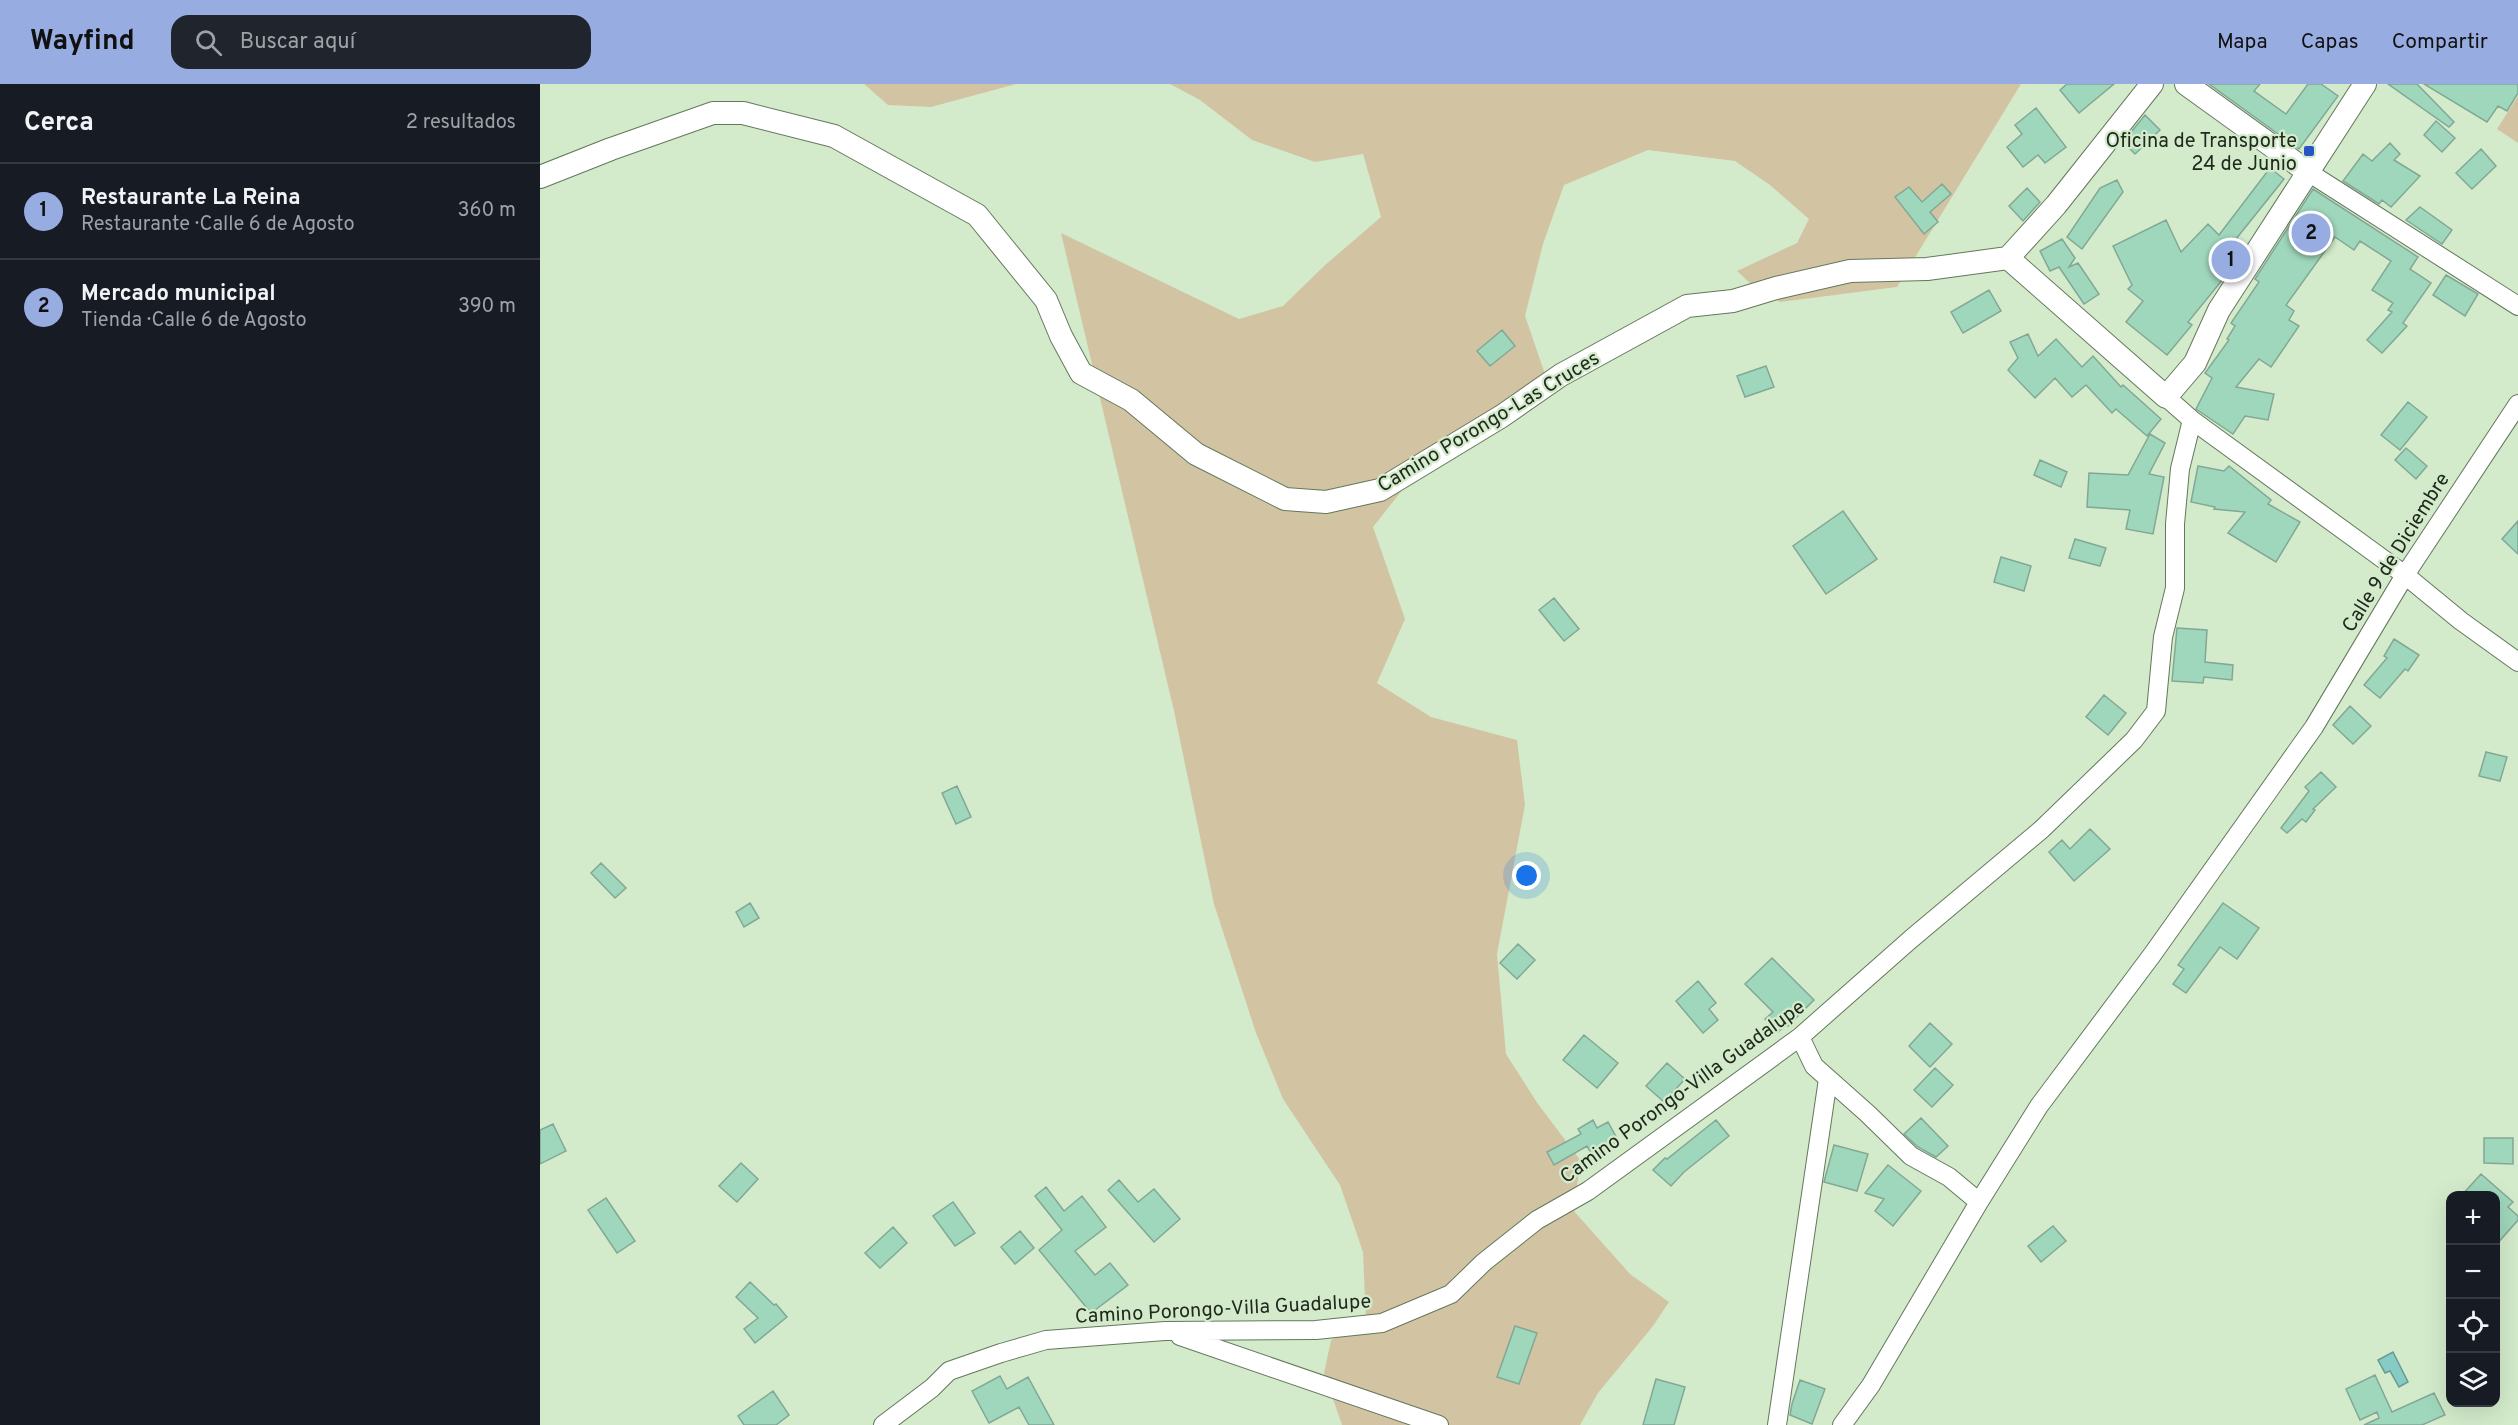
<!DOCTYPE html>
<html lang="es">
<head>
<meta charset="utf-8">
<style>
	body { margin:0; font-family:Overpass,sans-serif; background:#20242c; color:#f1f3f6 }
	.controls { position:absolute; right:18px; bottom:18px; display:grid; overflow:hidden; border-radius:12px; box-shadow:0 6px 24px #0002 }
	.controls button { width:54px; height:54px; display:grid; place-items:center; padding:0; border:0; border-bottom:2px solid #363941; background:#171b24; color:#f1f3f6; font:30px sans-serif }
	.you { position:absolute; left:987px; top:792px; width:21px; height:21px; margin:-15px; border:4px solid #fff; border-radius:50%; background:#1a73e8; box-shadow:0 0 0 9px #1a73e833 }
	.badge { display:grid; place-items:center; width:39px; height:39px; border-radius:50%; background:#97ace0; color:#111; font-size:20px; font-weight:700 }
	.pin { position:absolute; translate:-50% -50%; border:3px solid #fff; box-shadow:0 2px 6px #0006 }
	.list { margin:0; padding:0; list-style:none }
	h2 { display:flex; justify-content:space-between; align-items:center; height:78px; margin:0; padding:0 24px; font-size:26px }
	h2 small { font-size:20px; font-weight:400; color:#9ea1a6 }
	.list li { display:grid; grid-template-columns:39px 1fr auto; gap:18px; align-items:center; box-sizing:border-box; height:96px; padding:0 24px; border-top:2px solid #363941 }
	.list b { display:block; font-size:22px; white-space:nowrap }
	.list p { margin:0; font-size:20px; white-space:nowrap; color:#9ea1a6 }
	.list em { font-size:20px; font-style:normal; color:#9ea1a6 }
	.icon { flex:none; width:33px; height:33px; fill:none; stroke:currentColor; stroke-width:2; stroke-linecap:round; stroke-linejoin:round }
	.map { position:relative; flex:none; width:1978px; height:1341px; overflow:hidden }
	header { display:flex; align-items:center; gap:36px; box-sizing:border-box; height:84px; padding:0 30px; background:#97ace0; color:#111 }
	header strong { font-size:28px }
	nav { display:flex; gap:33px; margin-inline-start:auto; font-size:21px }
	.search { width:420px; height:54px; background:#20242c; display:flex; align-items:center; gap:15px; box-sizing:border-box; padding:0 21px; border-radius:18px; color:#9ea1a6; font-size:22px }
	main { display:flex }
	aside { flex:1; background:#171b24 }
	.map>svg:first-child { display:block }
	.green { fill:#d2c4a3 }
	.water { fill:#86cbc4; stroke:#679a92; stroke-width:1.5 }
	.building { fill:#9fd7bc; stroke:#82a895; stroke-width:1.5 }
	.lines { fill:none; stroke-linecap:round; stroke-linejoin:round }
	.minor-casing { stroke:#63785c; stroke-width:20 }
	.major-casing { stroke:#63785c; stroke-width:24 }
	.minor { stroke:#fff; stroke-width:18 }
	.major { stroke:#fff; stroke-width:22 }
	.poi-dot { fill:#2955c4; stroke:#d3ebcb; stroke-width:2 }
	.labels { text-anchor:middle; stroke-width:4.5; stroke-linejoin:round; paint-order:stroke }
	.poi-label { font-size:20px; fill:#20291d; stroke:#d3ebcb; text-anchor:end }
	.street-label { font-size:20px; fill:#20291d; stroke:#d3ebcb }
</style>
</head>
<body>
<header>
<strong>Wayfind</strong>
<div class="search"><svg class="icon" aria-label="search" viewBox="0 0 24 24"><circle cx="10" cy="10" r="6"/><path d="M15 15l6 6"/></svg>Buscar aquí</div>
<nav><a>Mapa</a><a>Capas</a><a>Compartir</a></nav>
</header>
<main>
<aside>
<h2>Cerca<small>2 resultados</small></h2>
<ul class="list">
<li><span class="badge">1</span><div><b>Restaurante La Reina</b><p>Restaurante · Calle 6 de Agosto</p></div><em>360 m</em></li>
<li><span class="badge">2</span><div><b>Mercado municipal</b><p>Tienda · Calle 6 de Agosto</p></div><em>390 m</em></li>
</ul>
</aside>
<div class="map">
<svg width="1978" height="1341" viewBox="0 0 1978 1341">
	<rect width="100%" height="100%" fill="#d3ebcb"/>
	<!-- green -->
	<path class="green" d="M324,0H476L391,23L348,21Z
		M630,0H1481L1357,203L1240,218L1212,201L1197,187L1257,159L1269,135L1230,101L1195,77L1108,66L1024,101L1003,160L985,232L1006,293L901,357L833,443L865,535L837,599L891,633L977,656L985,721L957,870L966,970L998,1020L1041,1077L1033,1126L1090,1190L1129,1218L1113,1242L1058,1309L1040,1341H802L784,1289L791,1256L826,1238L823,1168L800,1101L743,1015L716,949L674,820L634,627L521,149L699,235L743,222L784,182L841,133L823,70L775,78L712,56L660,16Z
		M1978,12V59L1957,45Z"/>
	<!-- water -->
	<path class="water" d="M1853,1268L1868,1298L1859,1303L1850,1287L1845,1289L1838,1276Z"/>
	<!-- building -->
	<path class="building" d="M1527,0H1574L1539,29L1520,6Z
		M1669,0H1720L1714,7L1746,30L1768,0H1781L1798,12L1759,65Z
		M1848,0H1877L1914,38L1909,43Z
		M1884,0H1978V9L1967,27L1958,22L1947,38Z
		M1496,24L1526,63L1505,79L1498,71L1483,83L1467,63L1482,50L1475,41Z
		M1605,31L1620,46L1595,70L1583,58Z
		M1896,37L1915,54L1902,68L1884,51Z
		M1850,59L1860,70L1854,76L1880,92L1851,123L1842,116L1839,120L1803,97L1823,70L1832,77Z
		M1941,65L1956,82L1932,105L1916,89Z
		M1730,84L1744,95L1696,155L1704,162L1683,195L1648,238L1652,241L1627,271L1586,238L1603,217L1588,205L1592,201L1573,162L1626,136L1641,168L1668,140L1679,151Z
		M1577,96L1583,108L1542,165L1527,153L1560,104Z
		M1402,100L1411,110L1390,128L1398,138L1384,150L1355,113L1369,103L1382,118Z
		M1487,104L1500,118L1483,137L1469,122Z
		M1773,105L1878,173L1870,185L1891,199L1863,239L1867,242L1842,269L1827,256L1852,228L1848,226L1853,219L1832,206L1851,177L1820,157L1814,166L1795,153L1746,221L1754,227L1749,236L1759,242L1731,283L1719,275L1696,303L1734,310L1728,336L1705,332L1693,350L1656,325L1672,294L1665,289L1689,256L1687,255L1695,242L1691,239L1719,198L1715,195Z
		M1880,123L1912,146L1902,160L1866,136Z
		M1522,155L1535,174L1529,183L1538,179L1559,210L1544,220L1519,183L1510,187L1500,167Z
		M1906,191L1938,210L1925,232L1893,211Z
		M1449,206L1461,227L1423,249L1411,228Z
		M962,246L975,262L950,282L937,267Z
		M1488,250L1498,272L1516,255L1542,283L1553,272L1581,303L1583,301L1621,335L1607,352L1576,325L1572,329L1546,301L1532,313L1515,294L1495,314L1468,286L1478,274L1470,258Z
		M1226,282L1234,303L1205,313L1197,292Z
		M1868,318L1887,333L1860,366L1841,351Z
		M1610,350L1625,359L1609,390L1624,393L1613,450L1586,445L1590,426L1547,423L1549,389L1588,391Z
		M1866,364L1887,382L1876,395L1855,376Z
		M1500,376L1527,388L1521,403L1494,391Z
		M1658,382L1684,387L1689,382L1731,416L1728,420L1760,438L1736,478L1688,449L1705,428L1674,425L1675,423L1651,418Z
		M1303,427L1337,475L1286,510L1253,462Z
		M1978,437V470L1962,455Z
		M1535,455L1566,464L1560,482L1529,474Z
		M1461,473L1491,482L1484,507L1454,498Z
		M1014,514L1039,545L1024,557L999,526Z
		M1637,544L1667,546L1665,578L1693,581L1692,596L1664,593L1663,599L1632,597Z
		M1854,555L1879,571L1868,587L1865,585L1840,614L1824,601L1847,574L1844,572Z
		M1564,611L1586,629L1568,651L1546,633Z
		M1810,622L1831,642L1813,660L1793,641Z
		M1946,668L1967,673L1960,697L1939,692Z
		M1781,688L1796,703L1773,725L1775,726L1766,738L1762,735L1747,749L1741,744L1769,707L1765,703Z
		M417,702L431,733L416,740L402,709Z
		M1550,745L1570,765L1534,797L1509,768L1522,756L1530,765Z
		M61,779L86,804L75,814L51,789Z
		M210,819L219,834L204,843L196,828Z
		M1683,819L1719,844L1697,875L1680,863L1646,909L1633,900L1644,885L1638,881Z
		M978,860L995,876L977,895L960,879Z
		M1232,874L1274,916L1248,942L1246,941L1238,948L1225,935L1233,928L1205,900Z
		M1158,897L1176,919L1169,925L1178,936L1163,949L1136,917Z
		M1390,939L1412,960L1390,983L1369,962Z
		M1044,951L1078,979L1057,1004L1023,976Z
		M1127,979L1145,995L1124,1018L1106,1002Z
		M1395,984L1413,1001L1392,1023L1374,1006Z
		M1381,1034L1408,1062L1396,1073L1378,1063L1364,1050Z
		M1053,1036L1057,1044L1068,1038L1079,1058L1053,1073L1047,1062L1014,1081L1007,1068L1041,1050L1038,1045Z
		M1176,1036L1189,1052L1144,1088L1131,1102L1113,1086L1125,1074L1127,1075Z
		M13,1040L26,1067L0,1080V1046Z
		M1944,1054H1973V1080L1944,1079Z
		M1294,1061L1328,1070L1317,1107L1284,1098Z
		M201,1079L218,1095L197,1118L179,1102Z
		M1348,1081L1381,1107L1353,1142L1335,1127L1344,1115L1325,1109Z
		M1941,1090L1973,1118L1968,1123L1978,1132V1136L1956,1161V1112H1921Z
		M579,1096L598,1118L614,1105L640,1135L614,1158L568,1106Z
		M506,1103L524,1127L542,1112L566,1143L535,1167L555,1191L570,1179L588,1201L551,1229L499,1166L522,1146L495,1112Z
		M66,1114L95,1157L77,1169L48,1126Z
		M413,1118L435,1149L415,1162L393,1132Z
		M1513,1142L1526,1157L1501,1178L1488,1162Z
		M353,1143L367,1159L340,1184L325,1169Z
		M480,1147L494,1164L475,1180L461,1163Z
		M210,1198L234,1221L236,1220L247,1233L215,1259L204,1245L218,1234L196,1213Z
		M975,1242L997,1249L979,1300L957,1293Z
		M1835,1291L1852,1328L1894,1309L1905,1331L1882,1341H1824L1839,1334L1837,1328L1820,1336L1806,1305Z
		M460,1292L467,1305L488,1293L514,1341H489L479,1323L449,1339L432,1307Z
		M1116,1295L1145,1303L1134,1341H1103Z
		M1260,1296L1285,1305L1272,1340L1250,1331L1252,1320Z
		M233,1307L249,1331L236,1341H204L198,1332Z"/>
	<g class="lines">
		<!-- minor casing -->
		<g class="minor-casing">
			<path id="minor" d="M1768,88L1978,222
				M1626,313L1652,336L1865,491L1921,537L1978,578
				M1260,953L1274,982L1328,1030L1371,1072L1409,1093L1439,1118
				M640,1252L899,1341
				M343,1341L392,1304L409,1287L461,1269L506,1256L625,1247L776,1246L842,1239L911,1210L944,1178L997,1136L1048,1107L1260,953L1371,855L1502,745L1594,656L1616,627L1623,553L1635,504V440L1640,385L1652,336
				M1237,1341L1288,995
				M1302,1341L1331,1301L1439,1118L1499,1022L1612,871L1774,643L1865,491L1978,320"/>
		</g>
		<!-- major casing -->
		<g class="major-casing">
			<path id="major" d="M1646,0L1768,88
				M0,93L71,65L173,29H203L294,52L437,131L506,216L521,252L541,289L591,316L656,370L745,415L786,418L840,406L962,332L1021,291L1147,222L1193,217L1236,204L1310,187L1387,185L1468,174L1626,313L1655,279L1679,226L1825,0
				M1468,174L1516,121L1612,0"/>
		</g>
		<!-- minor -->
		<use href="#minor" class="minor"/>
		<!-- major -->
		<use href="#major" class="major"/>
	</g>
	<!-- markers -->
	<rect class="poi-dot" x="1763" y="61" width="12" height="12" rx="3"/>
	<g class="labels">
		<!-- poi labels -->
		<g class="poi-label">
			<text x="1757" y="63">Oficina de Transporte<tspan x="1757" dy="23">24 de Junio</tspan></text>
		</g>
		<!-- street labels -->
		<g class="street-label">
			<text transform="translate(948 337) rotate(-31)" y="7">Camino Porongo-Las Cruces</text>
			<text transform="translate(1855 468) rotate(-58)" y="7">Calle 9 de Diciembre</text>
			<text transform="translate(1142 1007) rotate(-36)" y="7">Camino Porongo-Villa Guadalupe</text>
			<text transform="translate(683 1224) rotate(-3)" y="7">Camino Porongo-Villa Guadalupe</text>
		</g>
	</g>
</svg>
<div class="controls">
<button>+</button>
<button>−</button>
<button><svg class="icon" aria-label="locate" viewBox="0 0 24 24"><circle cx="12" cy="12" r="6"/><path d="M12 2v4M12 18v4M2 12h4M18 12h4"/></svg></button>
<button><svg class="icon" aria-label="layers" viewBox="0 0 24 24"><path d="M12 4l9 5-9 5-9-5zM3 14l9 5 9-5"/></svg></button>
</div>
<div class="you"></div>
<div class="pin badge" style="left:1691px;top:176px">1</div>
<div class="pin badge" style="left:1771px;top:149px">2</div>
</div>
</main>
</body>
</html>
